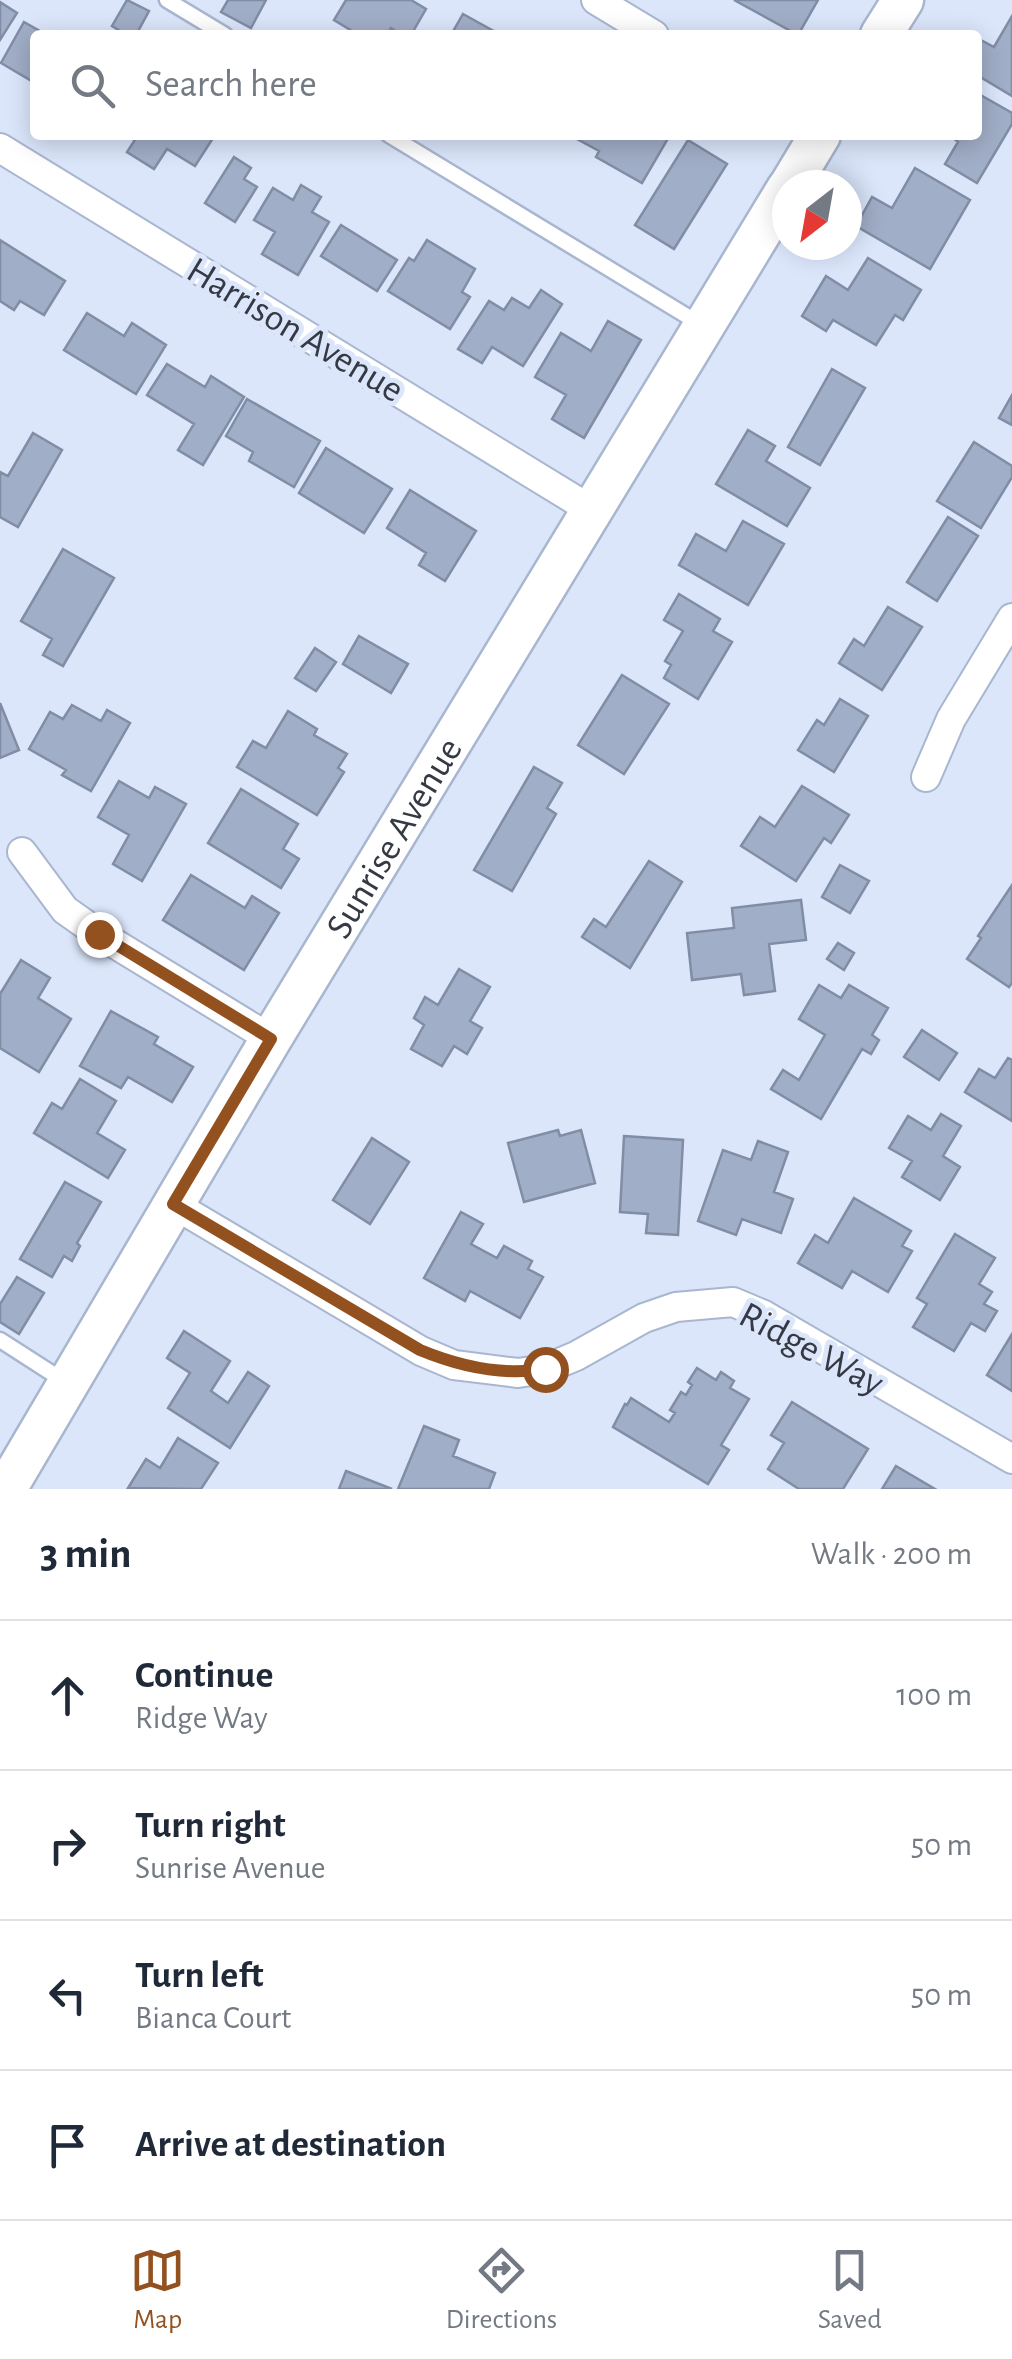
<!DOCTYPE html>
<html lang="en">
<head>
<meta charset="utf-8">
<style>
	body { margin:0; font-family:"Alegreya Sans",sans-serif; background:#f6f6f7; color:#1f2937 }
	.compass { position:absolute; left:772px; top:170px; width:90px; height:90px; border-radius:50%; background:#fff; box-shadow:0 5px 25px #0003; rotate:211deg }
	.stop { position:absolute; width:30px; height:30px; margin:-22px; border:8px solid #93511f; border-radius:50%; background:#fff }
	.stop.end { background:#93511f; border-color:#fff; box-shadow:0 2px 10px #0008 }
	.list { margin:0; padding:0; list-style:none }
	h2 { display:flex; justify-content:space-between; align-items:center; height:130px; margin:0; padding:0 40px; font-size:42px }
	h2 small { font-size:32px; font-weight:400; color:#747a83 }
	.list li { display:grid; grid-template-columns:65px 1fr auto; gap:30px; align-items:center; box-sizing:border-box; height:150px; padding:0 40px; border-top:2px solid #e0e1e3 }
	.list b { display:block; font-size:38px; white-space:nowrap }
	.list p { margin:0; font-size:32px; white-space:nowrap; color:#747a83 }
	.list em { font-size:32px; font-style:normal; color:#747a83 }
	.icon { flex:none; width:55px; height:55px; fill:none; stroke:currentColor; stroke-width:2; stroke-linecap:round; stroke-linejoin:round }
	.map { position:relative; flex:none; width:1012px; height:1489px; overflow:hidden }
	.search { position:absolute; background:#fff; box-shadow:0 5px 25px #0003; left:30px; right:30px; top:30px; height:110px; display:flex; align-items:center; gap:25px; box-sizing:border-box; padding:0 35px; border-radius:10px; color:#747a83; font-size:38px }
	.sheet { height:730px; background:#fff }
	nav { display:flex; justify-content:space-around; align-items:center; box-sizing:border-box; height:140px; border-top:2px solid #e0e1e3; background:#fff; font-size:28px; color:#747a83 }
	nav a { display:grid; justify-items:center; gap:5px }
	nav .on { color:#93511f }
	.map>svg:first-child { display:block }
	.building { fill:#a1aec7; stroke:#808da5; stroke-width:2.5 }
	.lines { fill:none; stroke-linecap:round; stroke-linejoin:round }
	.lane-casing { stroke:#a9b6cf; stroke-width:19 }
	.street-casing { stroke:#a9b6cf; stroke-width:32 }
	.secondary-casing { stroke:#a9b6cf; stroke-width:45 }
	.lane { stroke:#fff; stroke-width:14 }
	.street { stroke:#fff; stroke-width:28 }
	.secondary { stroke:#fff; stroke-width:40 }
	.route { stroke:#93511f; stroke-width:12 }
	.labels { text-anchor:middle; stroke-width:10; stroke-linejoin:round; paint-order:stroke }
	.street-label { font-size:38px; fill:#343943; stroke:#dbe6fb }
</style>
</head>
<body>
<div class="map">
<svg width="1012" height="1489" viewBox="0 0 1012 1489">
	<rect width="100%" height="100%" fill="#dbe6fb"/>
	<!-- building -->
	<path class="building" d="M127,0L149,11L136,35H127L112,26Z
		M228,0H266L251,28L221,12Z
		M346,0H411L426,9L411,35H402L391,28L387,35H350L352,31L334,20Z
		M734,0H818L798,35Z
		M0,2L17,13L0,40Z
		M463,14L501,35H451Z
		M1012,16V96L977,75V38L994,47Z
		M24,22L47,35H35V83L1,63Z
		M977,93L1012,113V124L977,183L945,164L958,142L950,135H977Z
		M138,135H215L195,166L167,149L154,169L127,152Z
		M579,135H670L642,183L596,157L599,151L577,139Z
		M688,140L727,164L674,249L635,225Z
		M234,157L251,168L244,179L257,187L235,222L205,203Z
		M915,168L970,200L930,269L856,226L872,197L892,208Z
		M301,185L321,197L312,212L329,222L298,275L262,254L275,232L254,220L273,188L293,200Z
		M341,225L397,260L377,291L321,256Z
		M0,240L65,281L44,315L20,301L14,310L0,301Z
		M427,240L475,269L462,292L470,297L450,329L388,291L409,258L414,261Z
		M868,258L921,290L903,320L895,315L876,345L833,320L826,331L802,316L826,276L848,290Z
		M541,290L562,304L523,366L492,347L482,363L458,349L489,301L504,310L512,298L529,308Z
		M87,313L124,336L132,323L166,345L136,394L64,350Z
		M608,321L641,340L584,438L552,419L566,395L535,377L561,333L591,351Z
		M167,364L205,387L211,376L244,397L203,465L178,450L194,424L147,395Z
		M832,369L865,388L820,465L788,447Z
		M1012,395V425L999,418Z
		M247,399L320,441L294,487L249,461L253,452L226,436Z
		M748,430L775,446L766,461L810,488L787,526L716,484Z
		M33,433L62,450L18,527L0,517V472L8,476Z
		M974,442L1012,466V477L981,528L937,501Z
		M326,448L392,489L364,533L299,493Z
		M410,490L476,531L445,581L419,565L426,553L387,528Z
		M948,517L978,536L937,601L907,582Z
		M743,521L784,544L748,605L679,565L696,534L726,551Z
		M63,549L114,578L63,666L43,655L52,639L21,621Z
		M679,594L720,619L713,631L732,642L698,699L664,678L671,665L665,661L683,631L664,620Z
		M888,607L922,627L882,690L839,663L854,639L864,646Z
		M359,636L408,664L391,693L343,664Z
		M315,648L336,662L316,691L295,678Z
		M622,675L669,704L624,774L578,745Z
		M840,699L868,716L834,772L798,750L817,720L824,725Z
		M0,703L19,750L0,758Z
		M72,705L101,721L107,710L130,723L91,791L62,775L66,770L29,749L50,712L63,719Z
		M288,711L317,729L314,735L347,754L338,768L344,772L317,815L237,767L253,741L266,748Z
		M534,767L562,783L547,808L556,814L512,891L474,870Z
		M119,781L149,798L155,787L186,804L142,881L113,864L129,835L98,817Z
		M802,786L849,815L831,843L824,838L796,881L741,846L760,817L775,827Z
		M241,789L298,824L283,849L299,859L281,888L208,843Z
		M649,861L682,882L630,968L582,937L594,919L606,927Z
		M840,865L869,881L850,913L822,897Z
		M191,875L245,908L252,896L279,913L244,970L163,920Z
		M1012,885V983L1009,987L967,959L981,938L978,936Z
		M801,900L806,940L769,944L775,991L744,995L741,974L692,980L687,933L734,928L732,908Z
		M838,943L854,953L844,970L827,959Z
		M21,960L50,978L38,998L71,1019L39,1072L0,1048V994Z
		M459,969L490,987L470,1021L482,1028L467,1054L454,1046L442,1066L411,1049L424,1025L414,1018L425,997L438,1005Z
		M819,985L841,998L849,985L888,1008L872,1035L879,1040L871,1054L862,1049L821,1119L771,1089L783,1070L799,1080L825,1035L799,1019Z
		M111,1011L158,1037L154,1044L193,1067L172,1102L128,1077L121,1088L80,1066Z
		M922,1030L957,1053L939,1080L904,1057Z
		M1008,1058L1012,1060V1121L965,1092L979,1069L995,1078Z
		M80,1079L116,1101L97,1133L125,1150L108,1178L34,1133L52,1103L62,1109Z
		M941,1114L961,1126L943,1156L960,1167L940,1200L902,1177L912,1161L889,1148L908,1116L931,1130Z
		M558,1130L560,1136L581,1130L595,1183L524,1202L508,1143Z
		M624,1136L683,1140L678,1235L646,1233L648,1214L620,1212Z
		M372,1138L409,1162L370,1224L333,1200Z
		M758,1141L788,1152L774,1192L793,1199L781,1233L742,1219L736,1235L698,1221L723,1150L751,1160Z
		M65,1182L101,1202L77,1243L80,1246L72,1261L64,1256L52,1277L20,1259Z
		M854,1198L911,1231L902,1246L912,1251L888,1292L852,1271L842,1288L798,1263L815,1235L828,1243Z
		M461,1212L483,1224L471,1244L497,1258L504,1246L532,1261L528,1269L543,1277L520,1318L470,1291L465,1301L424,1278Z
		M955,1234L995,1258L979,1284L992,1292L984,1304L997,1311L985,1331L971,1323L954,1351L913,1327L927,1304L917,1298Z
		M17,1277L44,1293L19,1334L0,1322V1304Z
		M184,1331L230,1361L211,1391L228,1403L248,1372L269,1386L230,1448L168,1408L190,1373L167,1358Z
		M1012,1334V1391L987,1375Z
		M697,1368L716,1380L721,1372L734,1381L730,1388L749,1399L721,1445L729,1450L708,1484L613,1427L625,1404L627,1405L631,1398L669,1422L675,1413L670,1410L681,1392L686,1395L692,1385L688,1382Z
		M792,1402L868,1449L843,1489H799L768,1469L784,1443L771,1435Z
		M424,1426L459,1440L453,1456L495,1473L489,1489H398Z
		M178,1438L218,1463L201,1489L128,1488L146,1459L160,1468Z
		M896,1466L935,1489H882Z
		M346,1471L392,1489H339Z"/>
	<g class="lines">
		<!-- lane casing -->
		<g class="lane-casing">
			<path id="lane" d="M167,0L225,35
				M389,135L700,324
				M0,1340L67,1383"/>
		</g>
		<!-- street casing -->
		<g class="street-casing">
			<path id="street" d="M596,0L654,35
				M0,148L593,511
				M926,777L951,719L1012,618
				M22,852L65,910L99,934L271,1039
				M173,1204L421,1351L454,1365L518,1373L545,1369L576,1356L644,1318L676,1307L733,1302L764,1315L1012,1459"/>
		</g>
		<!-- secondary casing -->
		<g class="secondary-casing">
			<g id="secondary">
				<path d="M881,35L903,0"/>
				<path d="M790,185L820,135"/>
				<path id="s1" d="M6,1489L271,1039L787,189"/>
			</g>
		</g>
		<!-- lane -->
		<use href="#lane" class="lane"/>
		<!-- street -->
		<use href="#street" class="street"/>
		<!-- secondary -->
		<use href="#secondary" class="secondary"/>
	</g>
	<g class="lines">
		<!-- route -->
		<path class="route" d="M99,934L271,1039L173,1204L420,1350C461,1367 502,1376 545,1369"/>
	</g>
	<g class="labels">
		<!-- street labels -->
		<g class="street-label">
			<text transform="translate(296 329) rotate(31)" y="13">Harrison Avenue</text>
			<text dy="13" stroke="none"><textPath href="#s1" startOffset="758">Sunrise Avenue</textPath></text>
			<text transform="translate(812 1348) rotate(28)" y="13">Ridge Way</text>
		</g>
	</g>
</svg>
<svg class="compass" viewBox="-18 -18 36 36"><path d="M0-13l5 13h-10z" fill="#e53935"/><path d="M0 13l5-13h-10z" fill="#747a83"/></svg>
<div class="stop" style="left:545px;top:1369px"></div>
<div class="stop end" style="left:99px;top:934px"></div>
<div class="search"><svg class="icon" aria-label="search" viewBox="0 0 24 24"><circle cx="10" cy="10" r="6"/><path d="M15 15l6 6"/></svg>Search here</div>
</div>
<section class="sheet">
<h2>3 min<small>Walk · 200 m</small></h2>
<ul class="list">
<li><svg class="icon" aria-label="ahead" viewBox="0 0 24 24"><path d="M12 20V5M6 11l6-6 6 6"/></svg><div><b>Continue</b><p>Ridge Way</p></div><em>100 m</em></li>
<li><svg class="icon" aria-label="right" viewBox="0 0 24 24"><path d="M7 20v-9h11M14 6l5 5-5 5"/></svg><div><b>Turn right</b><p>Sunrise Avenue</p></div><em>50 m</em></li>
<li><svg class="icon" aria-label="left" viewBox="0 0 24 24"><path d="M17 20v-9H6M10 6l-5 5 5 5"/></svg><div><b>Turn left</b><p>Bianca Court</p></div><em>50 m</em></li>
<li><svg class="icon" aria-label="arrive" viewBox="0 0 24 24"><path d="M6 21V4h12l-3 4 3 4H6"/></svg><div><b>Arrive at destination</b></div></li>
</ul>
</section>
<nav>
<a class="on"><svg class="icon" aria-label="map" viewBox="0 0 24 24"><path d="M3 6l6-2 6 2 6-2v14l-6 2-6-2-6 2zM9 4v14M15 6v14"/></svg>Map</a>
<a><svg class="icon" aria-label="directions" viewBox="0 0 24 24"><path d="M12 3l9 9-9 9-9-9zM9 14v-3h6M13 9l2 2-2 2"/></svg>Directions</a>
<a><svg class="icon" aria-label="saved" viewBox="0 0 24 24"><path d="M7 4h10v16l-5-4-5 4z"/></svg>Saved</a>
</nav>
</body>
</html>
